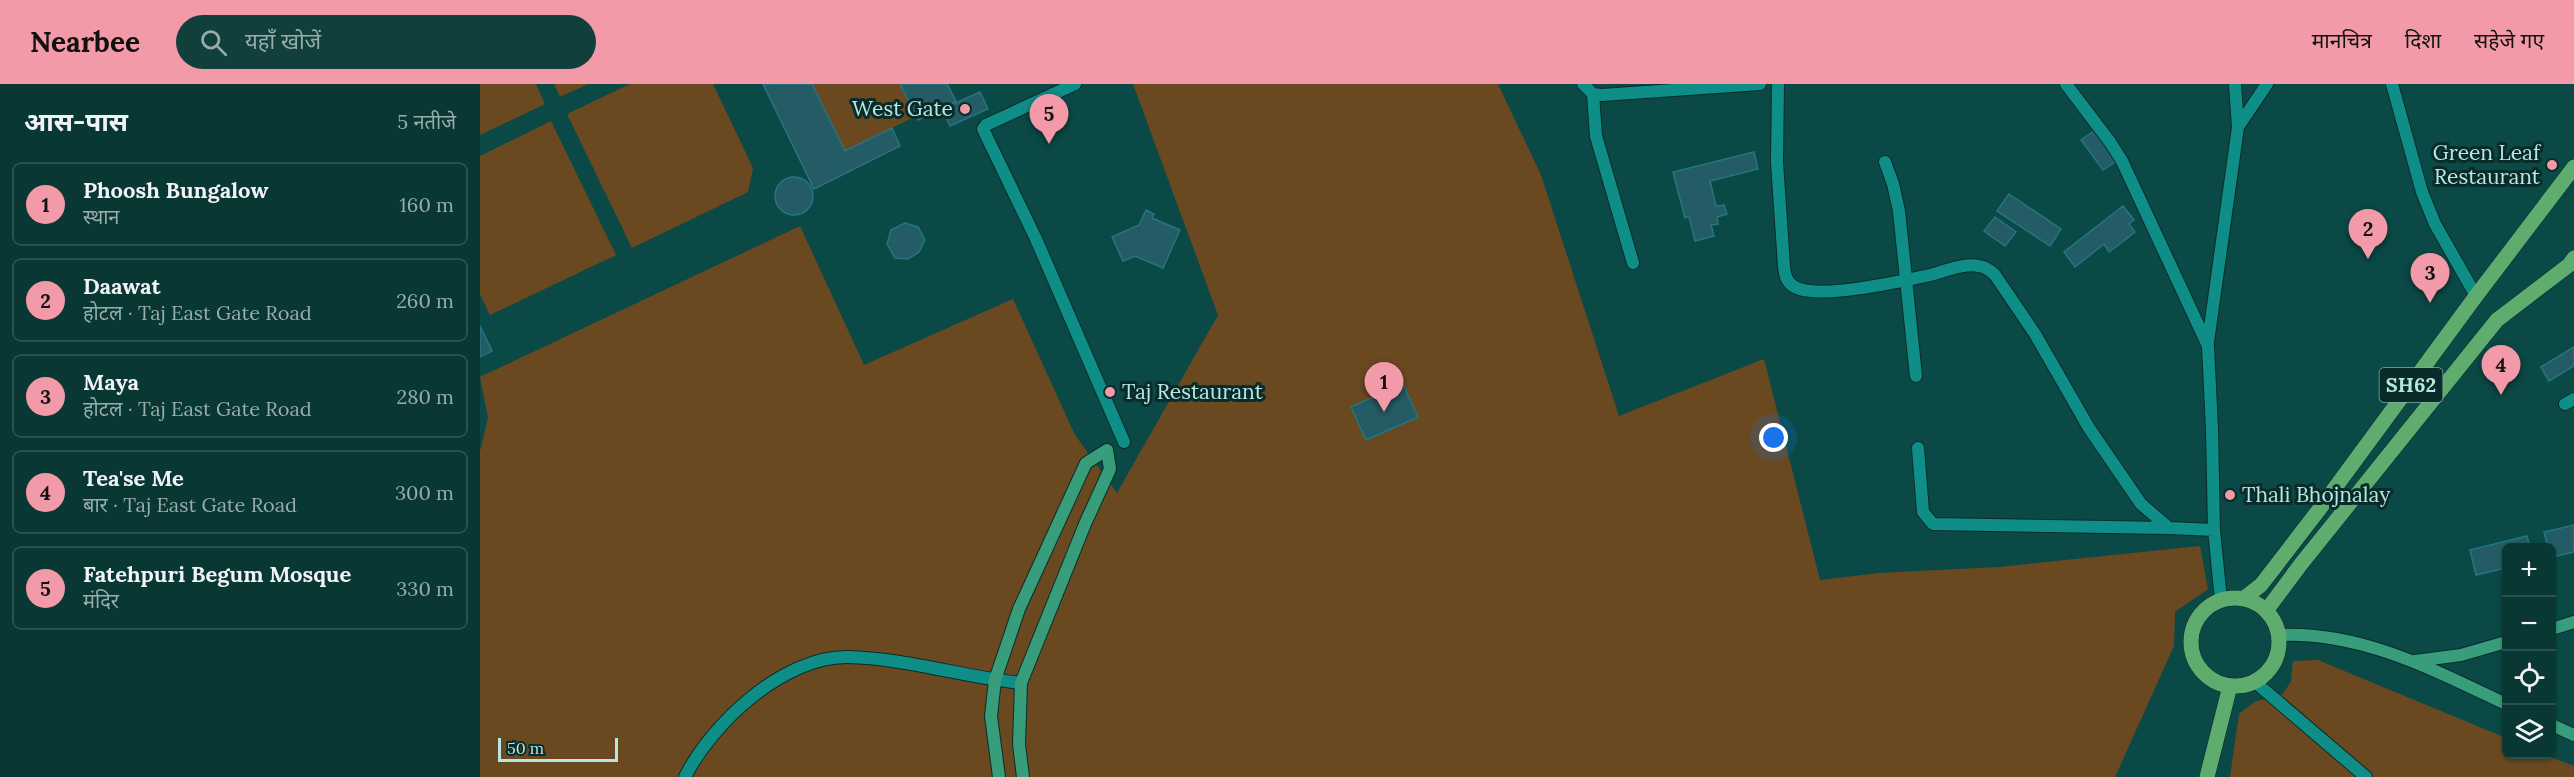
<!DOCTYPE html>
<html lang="hi">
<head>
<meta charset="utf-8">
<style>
	body { margin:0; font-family:Lora,"Noto Sans Devanagari",serif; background:#113f3c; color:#f1f3f6 }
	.controls { position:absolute; right:18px; bottom:18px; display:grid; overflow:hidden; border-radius:9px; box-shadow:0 2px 4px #0004 }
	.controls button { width:54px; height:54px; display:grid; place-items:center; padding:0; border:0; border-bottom:2px solid #29514f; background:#083734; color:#f1f3f6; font:30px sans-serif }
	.scale { position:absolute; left:18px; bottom:15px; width:120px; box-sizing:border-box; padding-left:6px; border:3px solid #b7e7e2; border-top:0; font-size:16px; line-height:21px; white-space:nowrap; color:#b7e7e2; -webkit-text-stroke:4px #092c2a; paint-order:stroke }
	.you { position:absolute; left:1294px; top:354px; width:21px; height:21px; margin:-15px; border:4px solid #fff; border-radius:50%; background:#1a73e8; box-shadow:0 0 0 9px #1a73e833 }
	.badge { display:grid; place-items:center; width:39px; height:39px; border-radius:50%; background:#f39aa8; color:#111; font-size:20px; font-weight:700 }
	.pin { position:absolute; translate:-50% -50px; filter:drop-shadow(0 2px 3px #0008) }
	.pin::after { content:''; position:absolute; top:32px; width:21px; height:18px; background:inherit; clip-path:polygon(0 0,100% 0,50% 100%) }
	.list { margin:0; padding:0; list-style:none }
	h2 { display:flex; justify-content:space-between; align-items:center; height:78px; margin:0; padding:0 24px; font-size:26px }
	h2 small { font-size:20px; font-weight:400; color:#98acac }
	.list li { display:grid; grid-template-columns:39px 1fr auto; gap:18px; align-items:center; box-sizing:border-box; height:84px; margin:0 12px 12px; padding:0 12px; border:2px solid #29514f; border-radius:9px }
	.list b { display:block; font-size:22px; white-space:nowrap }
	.list p { margin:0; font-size:20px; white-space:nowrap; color:#98acac }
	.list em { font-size:20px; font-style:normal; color:#98acac }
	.icon { flex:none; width:33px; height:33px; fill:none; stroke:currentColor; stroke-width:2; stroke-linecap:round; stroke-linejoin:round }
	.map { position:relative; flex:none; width:2094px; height:693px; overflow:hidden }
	header { display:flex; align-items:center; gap:36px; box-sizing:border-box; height:84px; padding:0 30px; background:#f39aa8; color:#111 }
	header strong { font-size:28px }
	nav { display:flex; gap:33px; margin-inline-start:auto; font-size:21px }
	.search { width:420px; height:54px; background:#113f3c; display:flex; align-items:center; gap:15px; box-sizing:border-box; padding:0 21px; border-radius:33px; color:#98acac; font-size:22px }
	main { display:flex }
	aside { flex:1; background:#083734 }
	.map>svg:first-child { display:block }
	.green { fill:#6a4920 }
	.building { fill:#245b64; stroke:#237682; stroke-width:1.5 }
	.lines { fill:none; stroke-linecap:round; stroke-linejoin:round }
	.street-casing { stroke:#092c2a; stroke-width:14 }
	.secondary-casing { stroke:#092c2a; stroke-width:14 }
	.primary-casing { stroke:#092c2a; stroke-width:16 }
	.street { stroke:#0f8e88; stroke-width:12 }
	.secondary { stroke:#379d7b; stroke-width:12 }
	.primary { stroke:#5eac6e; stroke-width:15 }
	.poi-dot { fill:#f39aa8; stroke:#092c2a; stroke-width:2 }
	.labels { text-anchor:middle; stroke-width:6; stroke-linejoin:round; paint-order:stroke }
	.shield { fill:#092c2a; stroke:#83afab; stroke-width:1.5 }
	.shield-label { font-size:20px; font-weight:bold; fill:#b7e7e2 }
	.poi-label { font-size:21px; fill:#b7e7e2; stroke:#092c2a; text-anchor:end }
</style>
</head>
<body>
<header>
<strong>Nearbee</strong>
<div class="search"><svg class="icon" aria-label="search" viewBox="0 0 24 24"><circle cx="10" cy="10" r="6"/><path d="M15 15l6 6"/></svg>यहाँ खोजें</div>
<nav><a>मानचित्र</a><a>दिशा</a><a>सहेजे गए</a></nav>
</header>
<main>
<aside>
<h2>आस-पास<small>5 नतीजे</small></h2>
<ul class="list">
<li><span class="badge">1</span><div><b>Phoosh Bungalow</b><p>स्थान</p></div><em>160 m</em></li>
<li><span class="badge">2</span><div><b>Daawat</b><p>होटल · Taj East Gate Road</p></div><em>260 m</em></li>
<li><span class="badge">3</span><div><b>Maya</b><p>होटल · Taj East Gate Road</p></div><em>280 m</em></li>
<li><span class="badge">4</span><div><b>Tea'se Me</b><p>बार · Taj East Gate Road</p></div><em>300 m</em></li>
<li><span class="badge">5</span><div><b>Fatehpuri Begum Mosque</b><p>मंदिर</p></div><em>330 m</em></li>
</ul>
</aside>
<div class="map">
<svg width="2094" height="693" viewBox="0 0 2094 693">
	<rect width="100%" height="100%" fill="#0b4946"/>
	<!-- green -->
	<path class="green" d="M0,0H56L65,20L0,51Z
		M74,0H108L80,13Z
		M150,0H233L273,84L268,108L152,164L87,30Z
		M332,0H420L436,32L365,67Z
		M653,0H1018L1061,91L1139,332L1284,275L1340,496L1399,489L1519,483L1720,462L1728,505L1695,528L1694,562L1635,693H0V367L8,334L0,293L320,142L384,281L533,215L595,351L637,409L738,231Z
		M71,37L136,171L10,231L0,210V72Z
		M1838,576L2026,654V670L2065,671L2094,682V693H1750L1759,630L1774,618L1803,610L1811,597L1813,577Z"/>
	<!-- building -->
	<path class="building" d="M283,0H332L365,67L412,44L420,62L334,105Z
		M420,0H467L476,17L438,36Z
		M500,8L508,25L470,42L462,25Z
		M1614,47L1636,77L1623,86L1601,56Z
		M1274,68L1278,85L1230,97L1236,122L1244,121L1247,130L1237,133L1238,140L1231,141L1234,152L1215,157L1209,132L1205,134L1193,88Z
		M295 112a19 19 0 1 1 38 0a19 19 0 1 1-38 0Z
		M1529,110L1581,145L1570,162L1517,127Z
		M1643,122L1654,136L1649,140L1655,148L1629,168L1624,160L1595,183L1584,168Z
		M666,126L674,130L672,134L700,146L683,184L655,172L643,177L632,153L659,141Z
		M1515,133L1536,148L1525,162L1504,147Z
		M425,139L438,143L445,156L439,168L428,175L415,174L407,160L411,146Z
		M0,242L12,267L0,273Z
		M2094,263V282L2069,297L2061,283Z
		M923,300L938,333L886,356L871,323Z
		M2094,441V468L2072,473V464H2068L2064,448Z
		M2047,452L2050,464H2026V484L1996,491L1990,466Z"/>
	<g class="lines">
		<!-- street casing -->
		<g class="street-casing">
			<path id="street" d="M595,0L506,41L503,45L556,155L644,358
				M1103,0L1113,10L1122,11L1280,0
				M1298,0L1297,78L1304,182C1305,191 1306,197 1313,202C1335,217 1423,197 1450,191C1465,187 1484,179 1499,182C1506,183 1510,186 1515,191L1555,250L1609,344L1661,420L1689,444L1734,446
				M1586,0L1630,58L1642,77L1728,262L1732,345L1734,446L1741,516
				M1912,0L1942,108L1955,140L1996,212
				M1113,10L1116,52L1153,179
				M1758,43L1787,0
				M1405,78L1413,100L1419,127L1436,292
				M1728,258L1758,43L1755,0
				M2085,320L2094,315
				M1438,364L1443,428L1453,440L1688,444
				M1775,598L1886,693
				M205,693C232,639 304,572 368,573C423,574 485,593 541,599"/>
		</g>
		<!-- secondary casing -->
		<g class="secondary-casing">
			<path id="secondary" d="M2072,545L2094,538
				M1798,551C1881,547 1954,586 2026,620
				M1935,577L1981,571L2026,558
				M2072,641L2094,651
				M519,693L511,632L515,596L539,525L606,379L627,366L630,385L605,440L541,599L539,660L543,693"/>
		</g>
		<!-- primary casing -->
		<g class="primary-casing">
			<path id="primary" d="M1711 558a44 44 0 1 1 88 0a44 44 0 1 1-88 0Z
				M1763,515L1781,501L1838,427L1996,212L2094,83
				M1786,527L1821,480L2017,236L2089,181L2094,174
				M1727,693L1750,602"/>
		</g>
		<!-- street -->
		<use href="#street" class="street"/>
		<!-- secondary -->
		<use href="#secondary" class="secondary"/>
		<!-- primary -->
		<use href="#primary" class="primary"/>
	</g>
	<!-- markers -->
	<g class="poi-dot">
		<circle cx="485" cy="25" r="6"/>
		<circle cx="2072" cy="81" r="6"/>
		<circle cx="630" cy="308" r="6"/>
		<circle cx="1750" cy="411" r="6"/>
	</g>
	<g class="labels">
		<!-- shield labels -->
		<rect class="shield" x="1899.5" y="284" width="63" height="34" rx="4.5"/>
		<g class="shield-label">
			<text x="1931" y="308">SH62</text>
		</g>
		<!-- poi labels -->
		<g class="poi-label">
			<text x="473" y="32">West Gate</text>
			<text x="2060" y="76">Green Leaf<tspan x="2060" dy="24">Restaurant</tspan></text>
			<text x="642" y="315" text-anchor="start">Taj Restaurant</text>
			<text x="1762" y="418" text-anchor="start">Thali Bhojnalay</text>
		</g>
	</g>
</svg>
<div class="controls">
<button>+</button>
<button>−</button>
<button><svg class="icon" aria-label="locate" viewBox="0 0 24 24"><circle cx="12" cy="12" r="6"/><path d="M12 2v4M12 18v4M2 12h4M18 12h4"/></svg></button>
<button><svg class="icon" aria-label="layers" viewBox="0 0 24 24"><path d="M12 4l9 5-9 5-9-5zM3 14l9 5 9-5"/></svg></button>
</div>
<div class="scale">50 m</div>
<div class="you"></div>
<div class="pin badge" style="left:904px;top:328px">1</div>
<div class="pin badge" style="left:1888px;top:175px">2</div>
<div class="pin badge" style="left:1950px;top:219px">3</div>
<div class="pin badge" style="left:2021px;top:311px">4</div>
<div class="pin badge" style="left:569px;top:60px">5</div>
</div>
</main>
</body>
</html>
